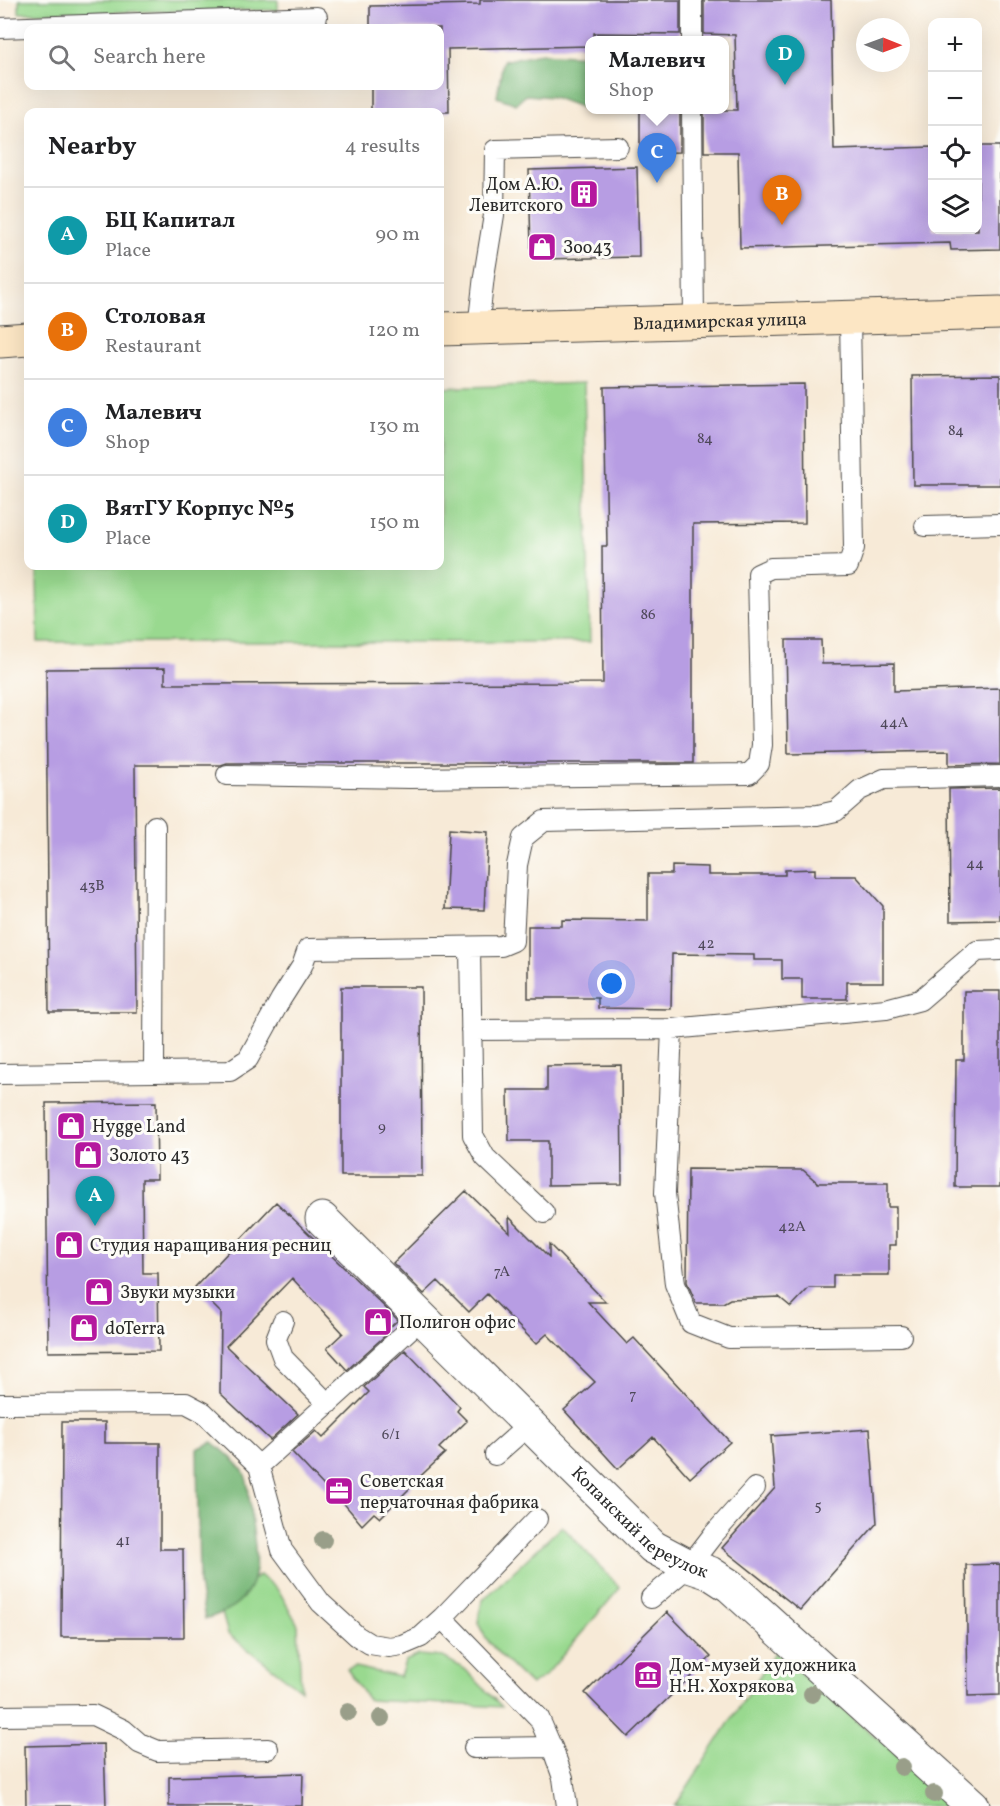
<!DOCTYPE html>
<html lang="en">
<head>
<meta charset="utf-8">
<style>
	body { margin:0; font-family:Vollkorn,serif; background:#f2f2f2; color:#202124 }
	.controls { position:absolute; right:18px; top:18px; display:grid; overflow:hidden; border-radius:12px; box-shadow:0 6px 24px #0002 }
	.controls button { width:54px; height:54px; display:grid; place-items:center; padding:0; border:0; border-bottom:2px solid #e0e0e0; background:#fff; color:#202124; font:30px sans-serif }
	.compass { position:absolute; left:856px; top:18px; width:54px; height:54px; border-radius:50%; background:#fff; box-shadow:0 6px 24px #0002; rotate:91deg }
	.you { position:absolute; left:612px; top:984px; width:21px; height:21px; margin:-15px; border:4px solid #fff; border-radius:50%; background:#1a73e8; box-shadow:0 0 0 9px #1a73e833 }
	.badge { display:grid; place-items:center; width:39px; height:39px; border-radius:50%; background:#b5179e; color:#fff; font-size:20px; font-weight:700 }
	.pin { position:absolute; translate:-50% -50px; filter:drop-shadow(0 2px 3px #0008) }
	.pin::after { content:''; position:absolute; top:32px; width:21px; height:18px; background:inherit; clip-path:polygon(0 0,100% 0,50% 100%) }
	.popup { position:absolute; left:585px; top:36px; width:144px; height:78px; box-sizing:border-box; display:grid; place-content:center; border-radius:12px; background:#fff; filter:drop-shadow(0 2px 4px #0005); font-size:20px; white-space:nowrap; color:#757577 }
	.popup b { font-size:22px; color:#202124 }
	.popup::after { content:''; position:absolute; left:50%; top:100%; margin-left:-12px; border:12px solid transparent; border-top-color:#fff }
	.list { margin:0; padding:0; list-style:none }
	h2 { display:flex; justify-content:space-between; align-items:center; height:78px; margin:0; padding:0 24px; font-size:26px }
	h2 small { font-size:20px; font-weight:400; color:#757577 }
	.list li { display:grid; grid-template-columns:39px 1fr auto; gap:18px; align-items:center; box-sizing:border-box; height:96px; padding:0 24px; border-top:2px solid #e0e0e0 }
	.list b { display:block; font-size:22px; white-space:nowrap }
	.list p { margin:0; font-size:20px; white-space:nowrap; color:#757577 }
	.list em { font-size:20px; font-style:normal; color:#757577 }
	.icon { flex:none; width:33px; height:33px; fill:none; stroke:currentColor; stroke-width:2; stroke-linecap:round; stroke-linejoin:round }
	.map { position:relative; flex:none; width:1000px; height:1806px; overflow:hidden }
	.search { position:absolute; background:#fff; box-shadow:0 6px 24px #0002; left:24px; top:24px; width:420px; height:66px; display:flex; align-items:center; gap:15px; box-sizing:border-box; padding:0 21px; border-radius:12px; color:#757577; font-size:22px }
	.panel { position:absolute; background:#fff; box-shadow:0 6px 24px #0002; left:24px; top:108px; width:420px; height:462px; border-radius:12px }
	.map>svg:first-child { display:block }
	.green { fill:#99d98f; stroke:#62825d; stroke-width:1.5 }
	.forest { fill:#7ab97a; stroke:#527252; stroke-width:1.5 }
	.building { fill:#b79de3 }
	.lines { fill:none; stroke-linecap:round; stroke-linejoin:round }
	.lane-casing { stroke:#4a4845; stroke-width:22 }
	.street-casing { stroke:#4a4845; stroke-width:35 }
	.secondary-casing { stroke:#4a4845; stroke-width:35 }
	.lane { stroke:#fff; stroke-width:20 }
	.street { stroke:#fff; stroke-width:33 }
	.secondary { stroke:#fce6c4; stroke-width:33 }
	.tree { fill:#999e89 }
	.labels { text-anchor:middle; stroke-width:6; stroke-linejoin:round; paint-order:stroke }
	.number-label { font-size:15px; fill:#4e4859 }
	.poi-label { font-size:18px; fill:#2b2b2b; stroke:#fdfcf7; text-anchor:start }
	.street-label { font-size:18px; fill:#2b2b2b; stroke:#fdfcf7 }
</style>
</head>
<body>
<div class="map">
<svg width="1000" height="1806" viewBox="0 0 1000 1806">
	<rect width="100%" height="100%" fill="#fdfcf7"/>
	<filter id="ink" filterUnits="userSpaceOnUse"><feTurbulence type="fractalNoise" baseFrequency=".0167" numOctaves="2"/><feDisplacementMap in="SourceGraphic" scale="12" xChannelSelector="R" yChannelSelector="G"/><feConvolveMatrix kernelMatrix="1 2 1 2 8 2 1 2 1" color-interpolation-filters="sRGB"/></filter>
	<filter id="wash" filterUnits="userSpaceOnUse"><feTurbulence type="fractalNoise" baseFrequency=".008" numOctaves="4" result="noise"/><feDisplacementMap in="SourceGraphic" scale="24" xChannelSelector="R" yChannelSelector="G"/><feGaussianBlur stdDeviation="1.35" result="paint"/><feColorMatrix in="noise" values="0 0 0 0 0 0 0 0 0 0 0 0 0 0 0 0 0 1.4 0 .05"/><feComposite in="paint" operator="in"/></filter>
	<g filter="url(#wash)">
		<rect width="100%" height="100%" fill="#f7ead7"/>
		<!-- green -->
		<path class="green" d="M19,0H278V10L19,13Z
			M584,383L590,642H38L37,566H440V388Z
			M562,1526L620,1588L546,1675L531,1685C517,1671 483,1643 479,1623C477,1615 481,1608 483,1600Z
			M260,1575L279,1591L298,1625L301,1690L228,1634L218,1599Z
			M775,1652L933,1785L952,1806H675Z
			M419,1655L443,1657L465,1669L502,1707L368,1700L347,1670L355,1667L400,1677L405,1661Z"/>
		<!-- forest -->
		<path class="forest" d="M541,53L589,56V105L580,107L553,97L526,95L516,104L497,97L503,61Z
			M213,1442C221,1449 238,1462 243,1471C250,1483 249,1502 251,1516C259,1567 263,1602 205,1619L199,1584L197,1449Z"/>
		<g id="blocks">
			<!-- building -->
			<path class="building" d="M480,0H680V34L594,33V40H590V46L448,49L449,112H371V86H440V28H370V6L480,4Z
				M704,0H831L834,150L933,147V230H978V146H1000V249L951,250L950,243L740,248L738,152H704V110H737L735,35L704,34Z
				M640,110H680V152L640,153Z
				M637,167L639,257L542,259L531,249L529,170Z
				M1000,375V485H913L912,376Z
				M804,384L805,523L693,524V763H227L221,765H135L137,1012H49L46,669L165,668V684L603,683L602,546H607L604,387Z
				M786,640H821L822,664L894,663V691L1000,688V764L949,765V751L788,754Z
				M1000,788V920L950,921L949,789Z
				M449,829L488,832L484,910L445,909Z
				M672,866L708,867V875H785V870L815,869V876H856L883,906V982H847V999H802V979H782V960H754V955L672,954L671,1009L598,1008V998H528V926H562V920L648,921V874H672Z
				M341,987H421L422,1176H341Z
				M964,991H1000V1187H955L956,1060H964Z
				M621,1065L622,1184L548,1185V1141H509L508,1090H547V1066Z
				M156,1102L157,1179H142L143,1273H158L159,1351L48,1352L46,1103Z
				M688,1169L803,1170L818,1183H888V1207H896V1245H889V1275H833V1288H809L791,1307L779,1297L730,1299L723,1303H696L687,1282Z
				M466,1191L510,1233L509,1217L549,1257V1244L606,1302H588L627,1344L634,1338L730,1442L690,1478L653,1437L618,1469L564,1410L595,1382L547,1334L536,1344L487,1294L469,1312L438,1281L424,1294L393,1263Z
				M276,1202L398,1320L386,1331L388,1333L347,1370L327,1348L343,1333L292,1278L226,1346L298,1414L270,1440L220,1393L221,1313L195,1287Z
				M405,1350L460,1407L457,1411L467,1421L439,1448L445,1453L409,1487L410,1488L380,1518L374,1513L362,1525L341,1500L339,1502L292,1452L316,1431L323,1438L369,1392L364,1387Z
				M62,1422H105V1443H160V1549H183L184,1637H61Z
				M870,1429L877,1523L800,1610L722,1548L775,1488L771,1436Z
				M1000,1564V1695L968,1696L966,1565Z
				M667,1612L711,1657L628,1737L585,1693Z
				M104,1744L106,1806H26L25,1746Z
				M303,1773L302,1806H169V1777Z"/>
		</g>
	</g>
	<g filter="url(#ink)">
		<use href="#blocks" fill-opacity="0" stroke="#4a4845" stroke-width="1.5"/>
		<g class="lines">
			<!-- lane casing -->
			<g class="lane-casing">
				<path id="lane" d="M692,0V40
					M0,28L317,17
					M692,110L694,322
					M478,328L484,276L494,215L495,150L618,147
					M925,526L1000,524
					M227,775L410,778L749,774L759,764L762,745L758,574L771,568L848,566L854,548L850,318
					M470,947L473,1135L485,1157L544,1213
					M672,1029L665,1193L675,1284L691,1323L729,1338L901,1336
					M471,1030L672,1029L886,1009L920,1000L977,951L1000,950
					M154,1072L155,826
					M0,1074L230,1071L248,1059L281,999L302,966L308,949L501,946L513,941L517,865L523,838L544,821L818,815L836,811L860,790L884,779L1000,776
					M283,1321L276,1339L283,1358L328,1404
					M0,1404L186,1403L203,1412L259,1466L282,1550L321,1603L357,1636L370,1644L389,1647L402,1645L421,1637L442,1618L537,1519
					M495,1455L530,1424
					M259,1466L422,1318
					M651,1598L689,1566L713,1535L755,1488
					M442,1618L539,1718L555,1755
					M0,1716L93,1715L124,1730L139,1743L158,1751L268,1749
					M474,1748L552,1747L563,1778L567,1806"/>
			</g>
			<!-- street casing -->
			<g class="street-casing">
				<g id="street">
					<path id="s1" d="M322,1219L653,1547L689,1566L710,1573L730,1586L973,1806"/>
				</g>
			</g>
			<!-- secondary casing -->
			<g class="secondary-casing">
				<g id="secondary">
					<path id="s2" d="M440,329L1000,313"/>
					<path d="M0,341L28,339"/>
				</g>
			</g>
			<!-- lane -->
			<use href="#lane" class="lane"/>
			<!-- street -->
			<use href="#street" class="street"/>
			<!-- secondary -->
			<use href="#secondary" class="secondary"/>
		</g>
		<!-- trees -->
		<g class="tree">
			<circle cx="323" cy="1540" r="9"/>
			<circle cx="812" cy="1694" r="9"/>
			<circle cx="348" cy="1712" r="9"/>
			<circle cx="381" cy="1718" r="9"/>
			<circle cx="902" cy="1767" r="9"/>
			<circle cx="934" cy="1794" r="9"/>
		</g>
	</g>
	<!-- icons -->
	<defs>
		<g id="building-square" transform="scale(1.5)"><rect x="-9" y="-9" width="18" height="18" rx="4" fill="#b5179e" stroke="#fdfcf7"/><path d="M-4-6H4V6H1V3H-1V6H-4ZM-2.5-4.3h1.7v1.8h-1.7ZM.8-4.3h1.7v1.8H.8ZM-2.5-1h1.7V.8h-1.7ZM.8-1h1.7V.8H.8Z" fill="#fff"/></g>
		<g id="shop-square" transform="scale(1.5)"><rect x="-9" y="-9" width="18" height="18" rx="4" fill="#b5179e" stroke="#fdfcf7"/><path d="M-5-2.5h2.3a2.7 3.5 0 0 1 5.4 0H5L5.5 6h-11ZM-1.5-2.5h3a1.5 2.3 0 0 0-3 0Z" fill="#fff"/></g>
		<g id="office-square" transform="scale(1.5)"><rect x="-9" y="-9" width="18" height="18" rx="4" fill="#b5179e" stroke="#fdfcf7"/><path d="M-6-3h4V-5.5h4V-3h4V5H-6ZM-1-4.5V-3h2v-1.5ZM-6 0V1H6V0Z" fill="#fff"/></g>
		<g id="museum-square" transform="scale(1.5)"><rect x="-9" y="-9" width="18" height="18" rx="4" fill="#b5179e" stroke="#fdfcf7"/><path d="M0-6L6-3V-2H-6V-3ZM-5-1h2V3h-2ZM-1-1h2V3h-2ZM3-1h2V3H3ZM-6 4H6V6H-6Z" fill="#fff"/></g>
	</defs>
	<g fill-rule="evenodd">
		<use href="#building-square" x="584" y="194"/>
		<use href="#shop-square" x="542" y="247"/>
		<use href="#shop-square" x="71" y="1126"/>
		<use href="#shop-square" x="88" y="1155"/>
		<use href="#shop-square" x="69" y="1245"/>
		<use href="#shop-square" x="99" y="1292"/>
		<use href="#shop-square" x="378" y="1322"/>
		<use href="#shop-square" x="84" y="1328"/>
		<use href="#office-square" x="339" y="1491"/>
		<use href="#museum-square" x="648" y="1675"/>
	</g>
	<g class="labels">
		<!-- number labels -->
		<g class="number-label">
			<text x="956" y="435">84</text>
			<text x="705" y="443">84</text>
			<text x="648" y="619">86</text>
			<text x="894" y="727">44А</text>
			<text x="975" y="868">44</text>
			<text x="92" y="890">43В</text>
			<text x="706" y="948">42</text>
			<text x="382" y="1131">9</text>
			<text x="792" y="1231">42А</text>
			<text x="502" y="1276">7А</text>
			<text x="633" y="1399">7</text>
			<text x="391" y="1439">6/1</text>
			<text x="818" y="1510">5</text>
			<text x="123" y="1545">41</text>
		</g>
		<!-- poi labels -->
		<g class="poi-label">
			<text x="563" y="190" text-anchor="end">Дом А.Ю.<tspan x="563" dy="21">Левитского</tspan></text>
			<text x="563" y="253">Зоо43</text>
			<text x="92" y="1132">Hygge Land</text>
			<text x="109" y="1161">Золото 43</text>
			<text x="90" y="1251">Студия наращивания ресниц</text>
			<text x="120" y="1298">Звуки музыки</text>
			<text x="399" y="1328">Полигон офис</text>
			<text x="105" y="1334">doTerra</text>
			<text x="360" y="1487">Советская<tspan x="360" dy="21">перчаточная фабрика</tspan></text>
			<text x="669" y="1671">Дом-музей художника<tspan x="669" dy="21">Н.Н. Хохрякова</tspan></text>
		</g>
		<!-- street labels -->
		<g class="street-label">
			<text dy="6" stroke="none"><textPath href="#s2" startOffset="280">Владимирская улица</textPath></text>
			<text dy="6" stroke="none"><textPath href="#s1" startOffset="441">Копанский переулок</textPath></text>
		</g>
	</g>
</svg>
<div class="controls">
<button>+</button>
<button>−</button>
<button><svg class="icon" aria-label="locate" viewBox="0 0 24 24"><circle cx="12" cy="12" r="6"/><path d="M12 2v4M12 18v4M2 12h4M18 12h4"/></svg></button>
<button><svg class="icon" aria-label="layers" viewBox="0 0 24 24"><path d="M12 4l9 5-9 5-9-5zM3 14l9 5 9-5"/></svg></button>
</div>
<svg class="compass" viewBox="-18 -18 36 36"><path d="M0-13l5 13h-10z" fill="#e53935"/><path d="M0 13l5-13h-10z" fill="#757577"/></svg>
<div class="you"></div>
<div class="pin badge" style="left:95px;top:1226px;background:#0f9aa8">A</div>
<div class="pin badge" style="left:782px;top:225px;background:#e8710a">B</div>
<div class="pin badge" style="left:657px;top:183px;background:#3f7fe0">C</div>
<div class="popup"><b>Малевич</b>Shop</div>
<div class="pin badge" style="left:785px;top:85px;background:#0f9aa8">D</div>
<div class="search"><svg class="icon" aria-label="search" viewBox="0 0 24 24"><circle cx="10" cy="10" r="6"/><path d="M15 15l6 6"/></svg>Search here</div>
<section class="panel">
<h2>Nearby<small>4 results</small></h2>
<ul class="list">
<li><span class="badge" style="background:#0f9aa8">A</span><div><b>БЦ Капитал</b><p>Place</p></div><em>90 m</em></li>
<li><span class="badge" style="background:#e8710a">B</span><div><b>Столовая</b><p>Restaurant</p></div><em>120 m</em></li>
<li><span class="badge" style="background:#3f7fe0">C</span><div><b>Малевич</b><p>Shop</p></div><em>130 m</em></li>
<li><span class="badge" style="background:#0f9aa8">D</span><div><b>ВятГУ Корпус №5</b><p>Place</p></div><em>150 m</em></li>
</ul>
</section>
</div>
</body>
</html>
